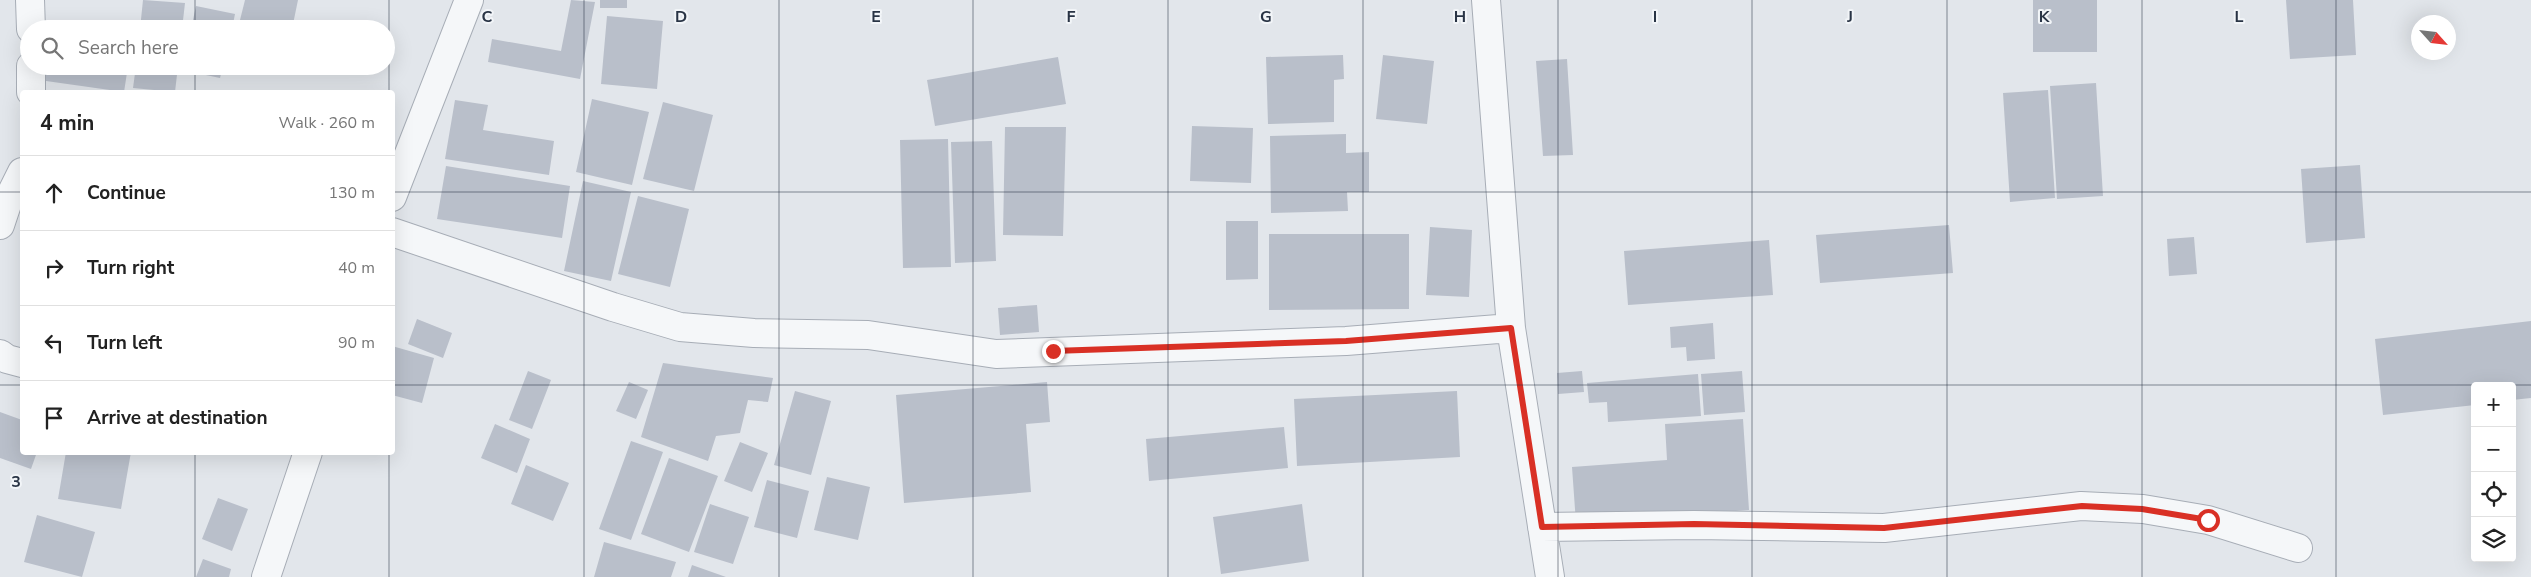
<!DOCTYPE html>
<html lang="en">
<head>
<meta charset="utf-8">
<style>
	body { margin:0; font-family:"Nunito Sans",sans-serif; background:#f6f6f6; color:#222 }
	.controls { position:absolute; right:15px; bottom:15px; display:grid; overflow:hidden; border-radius:5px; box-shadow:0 5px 20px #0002 }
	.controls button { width:45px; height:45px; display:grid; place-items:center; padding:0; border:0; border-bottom:1px solid #e0e0e0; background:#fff; color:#222; font:25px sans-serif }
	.compass { position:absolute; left:2411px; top:15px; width:45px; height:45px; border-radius:50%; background:#fff; box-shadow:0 5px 20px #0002; rotate:117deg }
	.stop { position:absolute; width:15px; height:15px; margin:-11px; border:4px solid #d93025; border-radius:50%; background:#fff }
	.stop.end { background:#d93025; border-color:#fff; box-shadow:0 1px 5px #0008 }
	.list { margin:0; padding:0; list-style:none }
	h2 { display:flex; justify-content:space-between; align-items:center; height:65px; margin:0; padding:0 20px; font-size:21px }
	h2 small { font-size:16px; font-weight:400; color:#767676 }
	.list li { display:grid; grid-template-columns:32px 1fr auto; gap:15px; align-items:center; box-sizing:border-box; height:75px; padding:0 20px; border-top:1px solid #e0e0e0 }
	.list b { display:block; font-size:19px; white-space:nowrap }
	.list em { font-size:16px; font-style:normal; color:#767676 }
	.icon { flex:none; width:28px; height:28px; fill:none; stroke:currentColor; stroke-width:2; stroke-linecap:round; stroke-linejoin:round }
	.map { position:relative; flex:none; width:2531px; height:577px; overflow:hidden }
	.search { position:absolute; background:#fff; box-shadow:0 5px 20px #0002; left:20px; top:20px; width:375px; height:55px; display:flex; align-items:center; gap:12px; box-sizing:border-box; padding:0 18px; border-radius:28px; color:#767676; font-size:19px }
	.panel { position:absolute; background:#fff; box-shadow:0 5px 20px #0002; left:20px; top:90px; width:375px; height:365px; border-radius:5px }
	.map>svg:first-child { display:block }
	.building { fill:#b9bfca }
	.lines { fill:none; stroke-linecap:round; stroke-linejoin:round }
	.minor-casing { stroke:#a7adb6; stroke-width:30 }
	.minor { stroke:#f5f7f9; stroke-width:28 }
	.route { stroke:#d93025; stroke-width:6 }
	.grid { fill:none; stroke:#293445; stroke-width:1; stroke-opacity:0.55 }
	.grid-label { font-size:16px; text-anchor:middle; font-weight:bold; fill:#293445; stroke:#f2f5f8; stroke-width:4; stroke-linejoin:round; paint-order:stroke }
</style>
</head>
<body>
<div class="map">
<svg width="2531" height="577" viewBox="0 0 2531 577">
	<rect width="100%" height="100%" fill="#e2e6eb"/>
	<!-- building -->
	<path class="building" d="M143,0L185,3L182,29H140Z
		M245,0H298L292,29H260L239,24Z
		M571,0L595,2L580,79L488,62L492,39L561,51Z
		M600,0H627V8H600Z
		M2033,0H2097V52H2033Z
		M2286,0H2353L2356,55L2290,59Z
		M196,6L235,14L232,29H191Z
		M607,16L663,21L657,89L601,84Z
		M1343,55L1344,79L1334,80V122L1268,124L1266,57Z
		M1383,55L1434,61L1427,124L1376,119Z
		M1058,57L1066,104L935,126L927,80Z
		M1567,59L1573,155L1543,156L1536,61Z
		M42,66H128L124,92L39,80Z
		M136,66H178L175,92L133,88Z
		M183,66H223L220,78L182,70Z
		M2096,83L2103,196L2057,199L2050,86Z
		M2048,90L2055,198L2010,202L2003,93Z
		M592,99L649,112L632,185L576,172Z
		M455,100L488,105L483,130L554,141L549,175L445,159Z
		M663,102L713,115L694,191L643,179Z
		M1192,126L1253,128L1251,183L1190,181Z
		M1005,127H1066L1063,236L1003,235Z
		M1346,134V153L1369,152V192H1347L1348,211L1271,213L1270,136Z
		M948,139L951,267L903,268L900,140Z
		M992,141L996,261L955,263L951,142Z
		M2360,165L2365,238L2306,243L2301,169Z
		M446,166L570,186L562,238L437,219Z
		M583,181L631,192L611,281L564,271Z
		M638,196L689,209L670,287L618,274Z
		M1226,221H1258V279L1226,280Z
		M1949,225L1953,273L1820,283L1816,235Z
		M1430,227L1472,230L1469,297L1426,295Z
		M1269,234H1409V309L1269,310Z
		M2194,237L2197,274L2169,276L2167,239Z
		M1769,240L1773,295L1628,305L1624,251Z
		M1037,305L1039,332L1000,335L998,308Z
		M417,319L452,333L443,358L408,344Z
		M2531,321V398L2512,400V386H2475V405L2383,415L2375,339Z
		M1713,323L1715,359L1687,361L1686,347L1671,348L1670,327Z
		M392,346L434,358L422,403L392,395Z
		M663,363L773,378L768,402L748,400L740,433L716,436L708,461L641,437Z
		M528,371L551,380L532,429L509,420Z
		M1582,371L1584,392L1558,394L1557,373Z
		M1742,371L1745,412L1704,415L1701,374Z
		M1698,374L1701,416L1608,422L1607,402L1589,403L1587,383Z
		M629,382L648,390L636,419L616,411Z
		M1047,382L1050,422L1026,424L1031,492L904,503L896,395Z
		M795,391L831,401L811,475L774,465Z
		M1457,391L1460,457L1297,466L1294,399Z
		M0,412L22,420V452H37L31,469L0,458Z
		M1743,419L1749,510L1576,523L1572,467L1667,460L1665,424Z
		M495,424L530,439L517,473L481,458Z
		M1284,427L1288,468L1149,481L1146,439Z
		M631,441L663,452L631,540L599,529Z
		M740,442L768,453L752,492L724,481Z
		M66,452H131L121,509L58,499Z
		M669,458L718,476L689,552L641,534Z
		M526,465L569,483L553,521L511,504Z
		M827,477L870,487L858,540L814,530Z
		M767,480L809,491L797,538L754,527Z
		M218,498L248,509L232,551L202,539Z
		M710,504L749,517L733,564L694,552Z
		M1302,504L1309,561L1221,574L1213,517Z
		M37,515L95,532L82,577L24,562Z
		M604,542L676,562L671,577H594Z
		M203,559L231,569L229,577H196Z
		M692,565L726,577H688Z"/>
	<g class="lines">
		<!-- minor casing -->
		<g class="minor-casing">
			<path id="minor" d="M30,0L31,29
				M1486,0L1511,328L1550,577
				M31,66V92
				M392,197L469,0
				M0,225L9,198L22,172
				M392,232L613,307L680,327L754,333L868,335L996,354L1346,341L1511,328
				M0,354L7,359L22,363
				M1542,527L1694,525L1884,528L2081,506L2143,509L2208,520L2298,548
				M266,577L308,452"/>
		</g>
		<!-- minor -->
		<use href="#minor" class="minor"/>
	</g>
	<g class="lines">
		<!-- route -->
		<path class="route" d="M1053,351L1346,341L1511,328L1542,527L1694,524L1884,528L2082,506L2142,509L2208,520"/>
	</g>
	<!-- grid -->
	<path class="grid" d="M195,0V29M389,0V92M584,0V577M779,0V577M973,0V577M1168,0V577M1363,0V577M1558,0V577M1752,0V577M1947,0V577M2142,0V577M2336,0V577M195,66V92M0,192H22M392,192H2531M0,385H22M392,385H2531M195,452V577M389,452V577"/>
	<g class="grid-label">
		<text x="487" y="22">C</text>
		<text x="681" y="22">D</text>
		<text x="876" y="22">E</text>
		<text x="1071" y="22">F</text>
		<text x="1266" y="22">G</text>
		<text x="1460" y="22">H</text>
		<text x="1655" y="22">I</text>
		<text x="1850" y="22">J</text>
		<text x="2044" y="22">K</text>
		<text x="2239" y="22">L</text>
		<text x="16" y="487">3</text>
	</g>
</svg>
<div class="controls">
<button>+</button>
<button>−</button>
<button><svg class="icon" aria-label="locate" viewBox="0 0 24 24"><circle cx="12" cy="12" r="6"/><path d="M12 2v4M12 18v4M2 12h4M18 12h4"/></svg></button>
<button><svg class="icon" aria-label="layers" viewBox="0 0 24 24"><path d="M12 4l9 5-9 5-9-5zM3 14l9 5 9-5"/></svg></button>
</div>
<svg class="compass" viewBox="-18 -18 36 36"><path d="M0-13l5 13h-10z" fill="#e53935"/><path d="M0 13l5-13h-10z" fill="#767676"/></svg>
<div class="stop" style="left:2208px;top:520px"></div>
<div class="stop end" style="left:1053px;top:351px"></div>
<div class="search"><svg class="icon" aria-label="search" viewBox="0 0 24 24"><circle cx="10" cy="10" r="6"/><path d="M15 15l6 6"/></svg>Search here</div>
<section class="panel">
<h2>4 min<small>Walk · 260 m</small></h2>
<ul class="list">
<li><svg class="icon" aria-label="ahead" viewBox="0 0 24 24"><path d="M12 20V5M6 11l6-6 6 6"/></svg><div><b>Continue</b></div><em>130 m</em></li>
<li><svg class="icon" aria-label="right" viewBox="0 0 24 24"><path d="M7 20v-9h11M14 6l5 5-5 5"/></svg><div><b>Turn right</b></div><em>40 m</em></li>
<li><svg class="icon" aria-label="left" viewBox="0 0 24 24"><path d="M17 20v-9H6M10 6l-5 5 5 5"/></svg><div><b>Turn left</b></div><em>90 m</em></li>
<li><svg class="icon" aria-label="arrive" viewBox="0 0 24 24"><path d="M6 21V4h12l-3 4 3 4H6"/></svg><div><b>Arrive at destination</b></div></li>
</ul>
</section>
</div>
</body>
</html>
